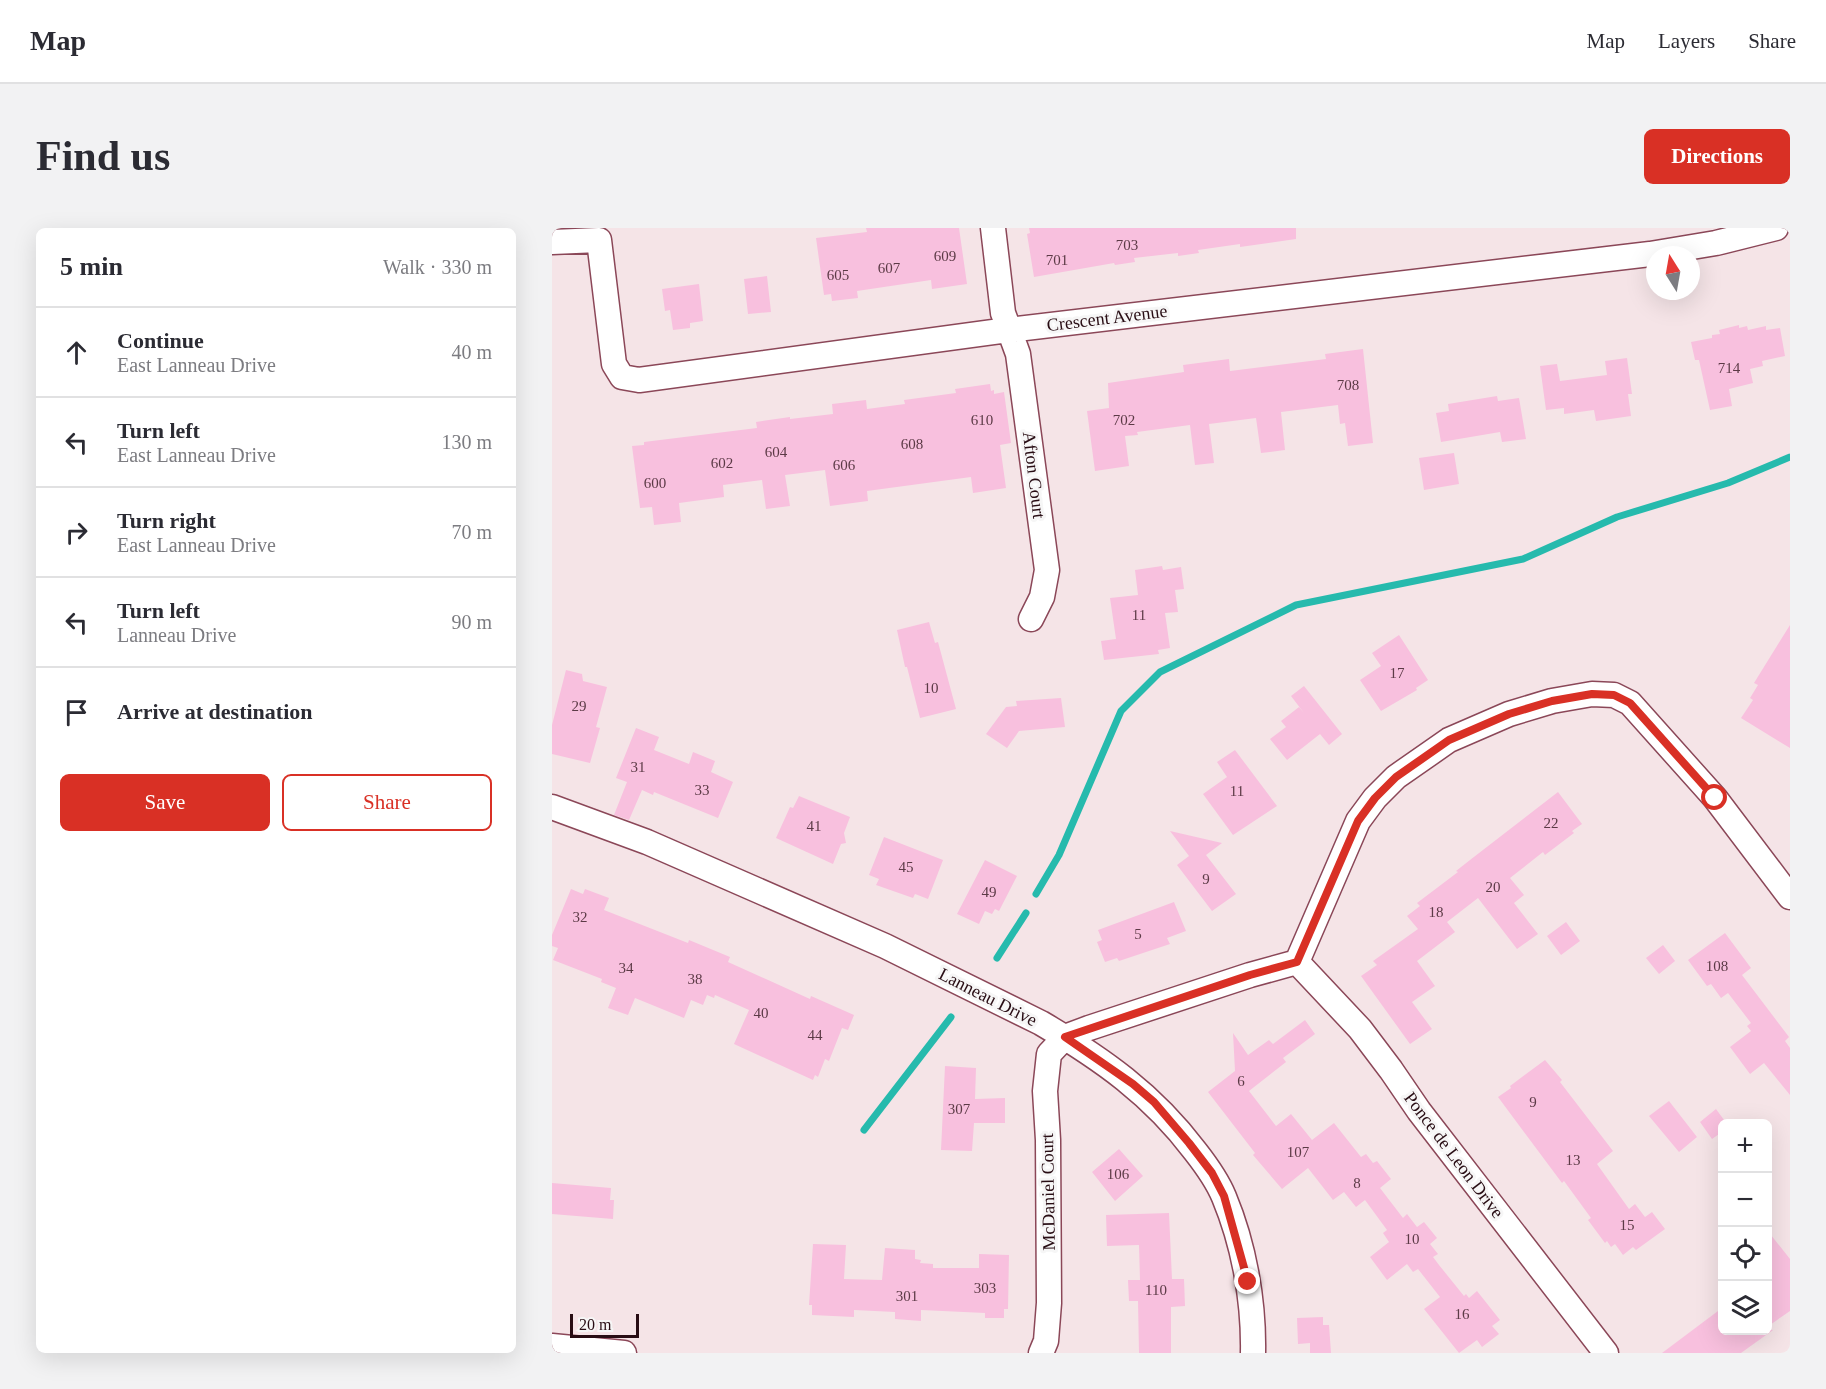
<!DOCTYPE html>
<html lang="en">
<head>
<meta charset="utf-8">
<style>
	body { margin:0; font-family:Georgia,serif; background:#f2f2f3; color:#2b2b33 }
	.controls { position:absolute; right:18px; bottom:18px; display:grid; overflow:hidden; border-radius:9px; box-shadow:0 6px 24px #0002 }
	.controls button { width:54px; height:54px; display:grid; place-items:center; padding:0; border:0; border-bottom:2px solid #e1e1e2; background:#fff; color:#2b2b33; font:30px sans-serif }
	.compass { position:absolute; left:1094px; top:18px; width:54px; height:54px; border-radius:50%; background:#fff; box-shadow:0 6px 24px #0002; rotate:349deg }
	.scale { position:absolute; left:18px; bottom:15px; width:69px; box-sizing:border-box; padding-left:6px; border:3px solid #280d14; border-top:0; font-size:16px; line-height:21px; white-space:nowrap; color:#280d14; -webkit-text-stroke:4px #f6f6f6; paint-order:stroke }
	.stop { position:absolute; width:18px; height:18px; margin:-14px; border:4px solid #d93025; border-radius:50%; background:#fff }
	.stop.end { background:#d93025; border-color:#fff; box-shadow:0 2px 6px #0008 }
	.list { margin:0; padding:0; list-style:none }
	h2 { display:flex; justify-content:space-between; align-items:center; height:78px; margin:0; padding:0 24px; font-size:26px }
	h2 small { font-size:20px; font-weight:400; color:#7c7c81 }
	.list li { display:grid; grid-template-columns:39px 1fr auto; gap:18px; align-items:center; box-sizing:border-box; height:90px; padding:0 24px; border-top:2px solid #e1e1e2 }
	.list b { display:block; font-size:22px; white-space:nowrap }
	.list p { margin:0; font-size:20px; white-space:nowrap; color:#7c7c81 }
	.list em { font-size:20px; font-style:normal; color:#7c7c81 }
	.actions { display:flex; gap:12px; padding:18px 24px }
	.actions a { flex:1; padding:14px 0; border:2px solid #d93025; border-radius:9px; text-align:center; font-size:21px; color:#d93025 }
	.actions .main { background:#d93025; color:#fff }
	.icon { flex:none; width:33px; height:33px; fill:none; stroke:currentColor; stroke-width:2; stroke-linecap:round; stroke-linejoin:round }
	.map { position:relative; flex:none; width:1238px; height:1125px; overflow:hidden; border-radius:9px }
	header { display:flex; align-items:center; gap:36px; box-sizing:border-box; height:84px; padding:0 30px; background:#fff; border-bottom:2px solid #e1e1e2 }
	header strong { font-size:28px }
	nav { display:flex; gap:33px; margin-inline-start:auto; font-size:21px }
	.intro { display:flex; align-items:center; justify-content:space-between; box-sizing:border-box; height:144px; padding:0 36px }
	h1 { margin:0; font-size:42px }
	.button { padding:15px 27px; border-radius:9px; background:#d93025; color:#fff; font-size:21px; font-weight:700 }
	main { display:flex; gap:36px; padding:0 36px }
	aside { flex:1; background:#fff; border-radius:9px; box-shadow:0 6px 24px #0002 }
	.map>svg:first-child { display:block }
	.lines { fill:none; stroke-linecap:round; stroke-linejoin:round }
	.stream { stroke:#26baad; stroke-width:7 }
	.building { fill:#f8c0de }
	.street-casing { stroke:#8b4758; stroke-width:27 }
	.street { stroke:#fff; stroke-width:24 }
	.route { stroke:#d93025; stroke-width:8 }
	.labels { text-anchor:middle; stroke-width:6; stroke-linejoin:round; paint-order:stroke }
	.number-label { font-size:15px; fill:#5c3a46 }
	.street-label { font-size:18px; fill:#280d14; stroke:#f6f6f6 }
</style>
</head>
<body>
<header>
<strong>Map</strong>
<nav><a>Map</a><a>Layers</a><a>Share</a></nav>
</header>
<div class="intro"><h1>Find us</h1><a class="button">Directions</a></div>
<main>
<aside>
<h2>5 min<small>Walk · 330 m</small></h2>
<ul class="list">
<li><svg class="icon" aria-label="ahead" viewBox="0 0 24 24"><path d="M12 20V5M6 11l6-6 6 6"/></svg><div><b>Continue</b><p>East Lanneau Drive</p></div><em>40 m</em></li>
<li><svg class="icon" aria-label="left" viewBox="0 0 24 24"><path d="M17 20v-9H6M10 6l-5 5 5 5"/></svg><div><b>Turn left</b><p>East Lanneau Drive</p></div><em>130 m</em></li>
<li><svg class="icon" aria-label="right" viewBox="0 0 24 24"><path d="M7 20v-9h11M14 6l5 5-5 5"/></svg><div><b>Turn right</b><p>East Lanneau Drive</p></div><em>70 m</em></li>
<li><svg class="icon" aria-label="left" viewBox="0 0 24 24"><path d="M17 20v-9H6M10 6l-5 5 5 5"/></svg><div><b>Turn left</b><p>Lanneau Drive</p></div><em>90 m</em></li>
<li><svg class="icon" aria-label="arrive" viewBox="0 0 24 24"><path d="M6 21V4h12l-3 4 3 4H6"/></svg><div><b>Arrive at destination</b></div></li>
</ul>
<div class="actions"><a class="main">Save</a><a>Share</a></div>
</aside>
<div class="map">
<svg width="1238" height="1125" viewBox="0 0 1238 1125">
	<rect width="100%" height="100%" fill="#f5e4e7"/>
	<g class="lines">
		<!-- stream -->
		<path class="stream" d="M484,666L507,627L569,483L608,444L744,377L971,331L1065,289L1176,255L1238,229
			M445,730L474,685
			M312,902L399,789"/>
	</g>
	<!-- building -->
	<path class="building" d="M314,0H407L415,56L380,61L379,52L305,63L306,70L280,73L279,66L272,67L264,10L315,4Z
		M477,0H744V11L688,19V16L646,22L647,25L626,28V25L582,30L583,34L563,37L562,35L482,49L475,6L478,5Z
		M215,48L219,84L196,86L192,51Z
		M147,56L151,93L138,95V100L121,102L118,82L113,83L110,61Z
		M1187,97V100L1195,98L1196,102L1214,98V102L1228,100L1233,128L1210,133L1211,138L1198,141L1201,155L1177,161L1180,178L1158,182L1147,132H1143L1139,114L1160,110V107L1168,106L1167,102Z
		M811,121L821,215L796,218L793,195L788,196L786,177L729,184L733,222L709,225L704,190L657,196L662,235L643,237L638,197L585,204L586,207L573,208L577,238L543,243L535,183L557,180L556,155L632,144L631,137L677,131L678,143L774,131L773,126Z
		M1075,130L1080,166H1076L1079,188L1044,193L1042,182L1012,186V180L994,182L988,138L1005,136L1008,153L1055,147L1053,133Z
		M438,156L439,163L442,162V166L452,164L459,215L448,217L454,260L421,265L419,249L315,263L316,273L278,278L273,242L233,247L238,278L214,281L210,252L171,257L172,269L127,275L129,294L102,297L100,279L88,280L80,218L92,217V214L205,200L204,194L238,189V191L281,186L280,176L314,172L315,181L353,176L352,172L404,165L403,161Z
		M945,168L946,173L967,170L974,211L950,214L948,204L889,214L884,185L897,183L896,176Z
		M902,225L907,256L872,262L867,230Z
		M610,338L611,342L629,339L632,361L623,362L626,384L613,385L618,420L606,422L607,426L552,432L549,413L564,411L558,370L586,367L583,342Z
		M377,394L383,415L386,414L404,481L368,490L355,439H353L345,402Z
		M1238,397V520L1189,490L1201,472L1198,470L1206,457L1202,455Z
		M847,407L876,452L864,460L865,462L829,483L808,452L829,438L820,425Z
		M14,442L30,446L31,453L55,459L44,499L48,500L38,535L0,526V497Z
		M752,458L790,506L777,517L768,506L735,532L718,511L734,499L729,493L747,479L752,485L739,468Z
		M509,470L513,499L467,503L455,520L434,506L454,479L465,478L464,473Z
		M84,500L107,509L102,522L137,536L141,524L163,533L159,544L181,554L166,590L102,564L101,567L90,562L77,592L62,587L75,554L64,550Z
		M683,522L725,578L681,607L651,566L675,549L665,534Z
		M1006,564L1030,596L1020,603L1022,605L993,627L991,624L958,650L972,667L962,675L986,706L965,721L926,670L895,694L903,704L865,733L883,758L860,774L880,801L858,816L809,748L825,737L821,733L866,701L855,688L868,678L865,675L906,644L904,643L918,632Z
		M247,568L298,589L292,605L294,615L289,616L281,636L224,610L238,579L241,580Z
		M618,603L670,615L654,627L684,666L660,683L625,637L637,628Z
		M332,609L391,632L376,671L363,666L361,670L324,657L327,651L317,647Z
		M433,632L465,648L447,683L443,681L440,686L433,683L427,696L405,686Z
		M19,661L31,666L33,661L57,670L52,682L136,715L137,712L178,729L176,734L258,771L259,768L302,787L296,802L290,800L277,833L273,831L266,849L263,847L261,852L182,816L197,782L163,767L162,770L155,767L151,777L139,772L132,790L83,770L76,787L56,780L64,760L49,754L50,751L1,732L6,720L0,718V707Z
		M622,674L634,703L615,710L618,716L567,733L565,730L553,734L545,714L550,712L546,702Z
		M1014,694L1028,713L1009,727L995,708Z
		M1173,705L1199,740L1190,747L1237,809L1233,813L1238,820V867L1212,835L1198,846L1178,819L1199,803L1195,798L1199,795L1176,765L1169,770L1159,756L1155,758L1136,732Z
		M1111,717L1123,733L1107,746L1094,730Z
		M753,792L763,806L731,830L734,834L697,863L724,898L739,886L760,912L782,895L809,929L814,926L821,935L825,933L839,951L828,960L851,990L855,986L865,999L872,994L885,1010L878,1016L886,1026L881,1029L887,1037L912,1068L914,1066L917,1070L925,1063L948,1092L940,1098L947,1106L930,1119L925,1112L907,1125L872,1081L888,1069L866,1041L861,1044L855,1036L835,1052L818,1029L837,1014L831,1005L835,1002L813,972L804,979L792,964L781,972L756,940L730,961L701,927L703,925L656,864L683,843L681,805L696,827L717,812L721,816Z
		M993,832L1010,852L1008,854L1061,923L1045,936L1077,981L1083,976L1093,989L1100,984L1113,1001L1084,1022L1081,1019L1071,1027L1063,1016L1059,1019L1055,1013L1053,1015L1036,992L1039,990L1012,953L1010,955L946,869L959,860L958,858Z
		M393,838L424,840L423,871L453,870V895H422L420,923L389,922Z
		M1117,873L1145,909L1127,924L1097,888Z
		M1164,881L1175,896H1170V904L1160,911L1148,894Z
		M567,921L591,948L563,973L540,944Z
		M0,955L59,960L58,972H62L61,991L0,986Z
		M617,985L620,1051H632L633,1078L619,1079V1125H587L586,1073H577L576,1052H588L587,1017L555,1018L554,987Z
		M1215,1002L1238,1031V1083L1215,1099Z
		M261,1016L294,1017L292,1051L330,1052L333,1020L363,1022V1031L369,1032L368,1035L381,1036V1040H427V1026L457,1027L456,1081H452V1090H433V1085L369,1082V1093L343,1091V1084L302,1082V1089L260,1087V1077H257Z
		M1170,1080V1102H1221L1189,1125H1110Z
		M771,1089V1097H777L779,1125H758V1115L746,1116L745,1090Z"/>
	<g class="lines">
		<!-- street casing -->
		<g class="street-casing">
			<path id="street" d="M441,0L451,85L466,126L495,342L490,369L479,391
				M0,14L47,12L62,136L70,149L87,152L456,102L1098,26L1164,15L1224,0
				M0,579L95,614L333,718L489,795C550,831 600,866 643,923C654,937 665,952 672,969C692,1017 702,1073 701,1125
				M745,734L808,801L839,842L867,883L1054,1125
				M0,1118L72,1125
				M489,1125L494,1113L497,1075L496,912L493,863L497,826L513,809L537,800L698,747L745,734L806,593L823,570L844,549L897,512L957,486L1000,473L1040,466L1062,467L1078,475L1163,570L1238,669"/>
		</g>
		<!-- street -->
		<use href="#street" class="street"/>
	</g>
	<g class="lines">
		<!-- route -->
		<path class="route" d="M696,1054L672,968L660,945L637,915L602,874L581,856L513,809L698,747L745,734L806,593L823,570L844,549L897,512L957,486L1000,473L1040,466L1062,467L1078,475L1163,570"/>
	</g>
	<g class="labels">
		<!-- number labels -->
		<g class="number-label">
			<text x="575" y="22">703</text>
			<text x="393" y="33">609</text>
			<text x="505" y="37">701</text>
			<text x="337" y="45">607</text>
			<text x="286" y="52">605</text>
			<text x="1177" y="145">714</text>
			<text x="796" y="162">708</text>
			<text x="430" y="197">610</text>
			<text x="572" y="197">702</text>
			<text x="360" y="221">608</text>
			<text x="224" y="229">604</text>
			<text x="170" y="240">602</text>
			<text x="292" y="242">606</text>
			<text x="103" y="260">600</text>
			<text x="587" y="392">11</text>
			<text x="845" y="450">17</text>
			<text x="379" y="465">10</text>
			<text x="27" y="483">29</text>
			<text x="86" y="544">31</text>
			<text x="150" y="567">33</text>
			<text x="685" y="568">11</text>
			<text x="999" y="600">22</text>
			<text x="262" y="603">41</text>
			<text x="354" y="644">45</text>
			<text x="654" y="656">9</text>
			<text x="941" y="664">20</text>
			<text x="437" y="669">49</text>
			<text x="884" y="689">18</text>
			<text x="28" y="694">32</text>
			<text x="586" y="711">5</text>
			<text x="1165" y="743">108</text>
			<text x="74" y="745">34</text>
			<text x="143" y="756">38</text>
			<text x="209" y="790">40</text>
			<text x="263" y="812">44</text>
			<text x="689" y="858">6</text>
			<text x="981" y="879">9</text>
			<text x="407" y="886">307</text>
			<text x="746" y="929">107</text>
			<text x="1021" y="937">13</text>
			<text x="566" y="951">106</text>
			<text x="805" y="960">8</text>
			<text x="1075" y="1002">15</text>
			<text x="860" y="1016">10</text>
			<text x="433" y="1065">303</text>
			<text x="604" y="1067">110</text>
			<text x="355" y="1073">301</text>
			<text x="910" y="1091">16</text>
		</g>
		<!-- street labels -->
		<g class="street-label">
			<text transform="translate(555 90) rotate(-7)" y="6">Crescent Avenue</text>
			<text transform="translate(482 247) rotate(83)" y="6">Afton Court</text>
			<text transform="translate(436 769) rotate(27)" y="6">Lanneau Drive</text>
			<text transform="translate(902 927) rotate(53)" y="6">Ponce de Leon Drive</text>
			<text transform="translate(496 964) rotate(-91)" y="6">McDaniel Court</text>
		</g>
	</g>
</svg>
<div class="controls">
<button>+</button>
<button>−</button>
<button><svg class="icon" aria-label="locate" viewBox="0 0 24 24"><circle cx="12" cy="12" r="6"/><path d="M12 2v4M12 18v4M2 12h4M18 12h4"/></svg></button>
<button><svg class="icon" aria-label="layers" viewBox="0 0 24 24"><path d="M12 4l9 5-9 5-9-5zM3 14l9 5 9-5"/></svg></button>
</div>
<svg class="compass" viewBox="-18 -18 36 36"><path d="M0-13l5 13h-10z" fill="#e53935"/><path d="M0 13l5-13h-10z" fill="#7c7c81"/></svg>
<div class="scale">20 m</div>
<div class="stop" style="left:1163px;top:570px"></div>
<div class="stop end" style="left:696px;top:1054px"></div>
</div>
</main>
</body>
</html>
